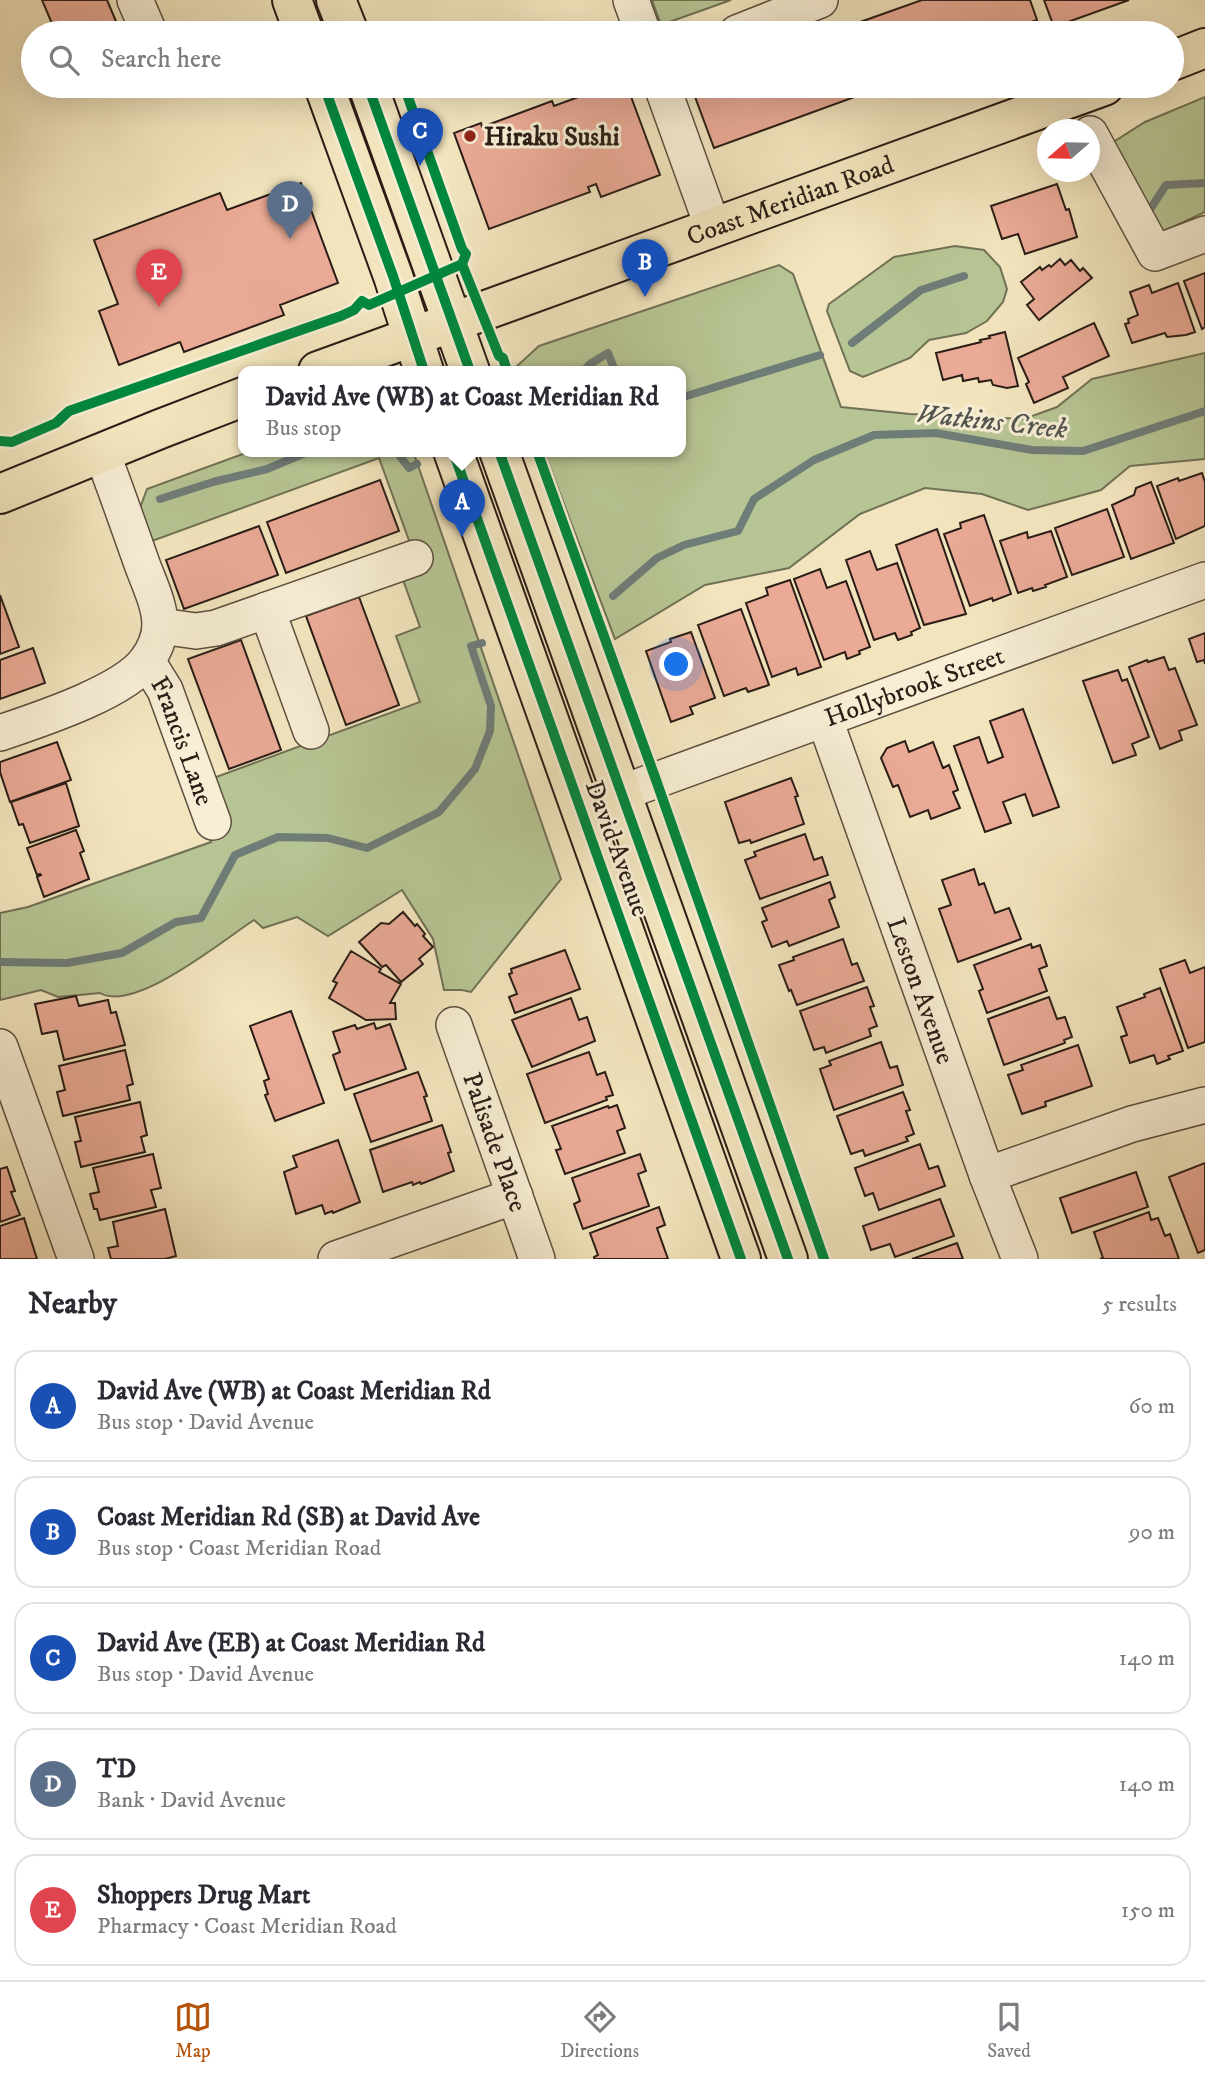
<!DOCTYPE html>
<html lang="en">
<head>
<meta charset="utf-8">
<style>
	body { margin:0; font-family:"IM FELL DW Pica",serif; background:#f2f2f3; color:#2b2b33 }
	.compass { position:absolute; left:1037px; top:119px; width:63px; height:63px; border-radius:50%; background:#fff; box-shadow:0 7px 28px #0002; rotate:250deg }
	.you { position:absolute; left:677px; top:665px; width:24px; height:24px; margin:-18px; border:5px solid #fff; border-radius:50%; background:#1a73e8; box-shadow:0 0 0 10px #1a73e833 }
	.badge { display:grid; place-items:center; width:46px; height:46px; border-radius:50%; background:#b45309; color:#fff; font-size:23px; font-weight:700 }
	.pin { position:absolute; translate:-50% -58px; filter:drop-shadow(0 2px 4px #0008) }
	.pin::after { content:''; position:absolute; top:37px; width:24px; height:21px; background:inherit; clip-path:polygon(0 0,100% 0,50% 100%) }
	.popup { position:absolute; left:238px; top:366px; width:448px; height:91px; box-sizing:border-box; display:grid; place-content:center; border-radius:14px; background:#fff; filter:drop-shadow(0 2px 5px #0005); font-size:23px; white-space:nowrap; color:#7c7c81 }
	.popup b { font-size:26px; color:#2b2b33 }
	.popup::after { content:''; position:absolute; left:50%; top:100%; margin-left:-14px; border:14px solid transparent; border-top-color:#fff }
	.list { margin:0; padding:0; list-style:none }
	h2 { display:flex; justify-content:space-between; align-items:center; height:91px; margin:0; padding:0 28px; font-size:30px }
	h2 small { font-size:23px; font-weight:400; color:#7c7c81 }
	.list li { display:grid; grid-template-columns:46px 1fr auto; gap:21px; align-items:center; box-sizing:border-box; height:112px; margin:0 14px 14px; padding:0 14px; border:2px solid #e1e1e2; border-radius:21px }
	.list b { display:block; font-size:26px; white-space:nowrap }
	.list p { margin:0; font-size:23px; white-space:nowrap; color:#7c7c81 }
	.list em { font-size:23px; font-style:normal; color:#7c7c81 }
	.icon { flex:none; width:38px; height:38px; fill:none; stroke:currentColor; stroke-width:2; stroke-linecap:round; stroke-linejoin:round }
	.map { position:relative; flex:none; width:1205px; height:1259px; overflow:hidden }
	.search { position:absolute; background:#fff; box-shadow:0 7px 28px #0002; left:21px; right:21px; top:21px; height:77px; display:flex; align-items:center; gap:18px; box-sizing:border-box; padding:0 24px; border-radius:38px; color:#7c7c81; font-size:26px }
	.sheet { height:721px; background:#fff }
	nav { display:flex; justify-content:space-around; align-items:center; box-sizing:border-box; height:98px; border-top:2px solid #e1e1e2; background:#fff; font-size:19px; color:#7c7c81 }
	nav a { display:grid; justify-items:center; gap:4px }
	nav .on { color:#b45309 }
	.map>svg:first-child { display:block }
	.green { fill:#b7c594; stroke:#707155; stroke-width:2 }
	.lines { fill:none; stroke-linecap:round; stroke-linejoin:round }
	.stream { stroke:#6f7d78; stroke-width:8 }
	.building { fill:#eaaa96; stroke:#2a1d16; stroke-width:2 }
	.minor-casing { stroke:#5c4f40; stroke-width:38 }
	.major-casing { stroke:#2a1d16; stroke-width:42 }
	.minor { stroke:#f7eed5; stroke-width:35 }
	.major { stroke:#f2e5be; stroke-width:38 }
	.cycleway-casing { stroke:#f7eed5; stroke-width:15 }
	.cycleway { stroke:#00873e; stroke-width:10 }
	.poi-dot { fill:#8f2418; stroke:#f7eed5; stroke-width:2.5 }
	.labels { text-anchor:middle; stroke-width:6; stroke-linejoin:round; paint-order:stroke }
	.poi-label { font-size:26px; font-weight:bold; fill:#2a1d16; stroke:#f7eed5; text-anchor:start }
	.street-label { font-size:26px; fill:#2a1d16; stroke:#f7eed5 }
	.water-label { font-size:28px; font-style:italic; fill:#52554f; stroke:#f7eed5 }
</style>
</head>
<body>
<div class="map">
<svg width="1205" height="1259" viewBox="0 0 1205 1259">
	<rect width="100%" height="100%" fill="#f2e5be"/>
	<filter id="stains"><feTurbulence type="fractalNoise" baseFrequency=".00286" numOctaves="4"/><feColorMatrix values="0 0 0 0 .2 0 0 0 0 .09 0 0 0 0 .02 0 0 0 .5 -.17"/></filter>
	<radialGradient id="worn" r=".72"><stop offset=".6" stop-color="#630" stop-opacity="0"/><stop offset="1" stop-color="#630" stop-opacity=".3"/></radialGradient>
	<!-- green -->
	<path class="green" d="M652,0H731L661,25Z
		M1205,97V212L1160,233L1104,148L1145,122Z
		M955,246L984,250L1000,267L1007,289L1003,302L987,321L966,333L929,340L910,358L863,377L850,371L827,311L829,304L894,257Z
		M779,265L793,274L841,407L910,414L1024,419L1057,407L1092,379L1205,353V459L1130,466L1101,490L1028,510L982,494L925,488L860,514L789,568L705,585L615,639L544,451H681V371H517L516,367L539,346Z
		M251,451H413L561,879L471,992L462,990H444L433,939L402,890L328,936L297,917L263,928L254,920C223,940 135,1013 100,993L58,997L41,990L0,1000V913L28,907L211,842L207,828L208,780L420,702L396,636L420,627L402,577L411,546L379,458L152,541L140,508L147,489Z"/>
	<g class="lines">
		<!-- stream -->
		<path class="stream" d="M1149,211L1166,185L1205,183
			M852,343L921,290L964,276
			M583,371L590,364L608,353L615,371
			M681,396L683,397L820,355
			M396,451L409,468L417,464
			M160,499L213,482L267,469L310,451
			M613,596L657,558L684,545L738,531L754,499L814,460L874,435L936,433L1032,450L1083,451L1205,411
			M0,962L67,963L122,953L176,922L201,918L235,855L278,837L328,838L367,848L439,812L475,769L490,731L491,706L471,646L482,643"/>
	</g>
	<!-- building -->
	<path class="building" d="M42,0H107L121,33H56Z
		M922,0H1030L1037,20L999,33H851L849,26Z
		M1044,0H1129L1054,27Z
		M716,86H860L863,94L714,148L694,94Z
		M625,88L627,95L630,94L660,175L601,197L596,184L588,187L590,192L489,229L454,133L481,123L482,127L552,101L554,106L600,89L603,96Z
		M301,183L338,283L280,305L284,315L184,352L180,342L119,365L99,311L118,304L94,240L220,193L227,210Z
		M1057,184L1066,210L1069,209L1077,237L1025,254L1018,234L1002,239L991,206Z
		M1060,259L1065,265L1071,260L1080,271L1083,268L1092,278L1039,320L1027,305L1034,299L1021,282L1040,267L1042,270L1049,265L1051,267Z
		M1205,273V327L1202,329L1184,281Z
		M1178,283L1195,332L1186,335L1167,337L1165,333L1132,343L1125,324L1129,323L1128,319L1138,315L1130,292L1149,285L1152,293Z
		M1094,323L1109,356L1063,377L1068,388L1034,403L1026,384L1029,382L1018,358Z
		M1005,332L1018,386L1007,388L993,385L991,380L979,382L978,378L963,381L962,375L943,380L936,353L981,342L980,340L990,338L989,336Z
		M1202,473L1205,482V526L1176,539L1157,486L1178,478L1179,481Z
		M380,480L399,531L286,573L267,522Z
		M1151,482L1174,543L1131,559L1112,505L1134,495L1136,488Z
		M1107,509L1124,557L1072,575L1055,528Z
		M984,515L1011,594L993,601L992,598L970,606L944,534L961,528L960,523Z
		M259,526L278,575L184,609L166,560Z
		M937,529L966,614L924,625L896,545Z
		M1051,531L1067,577L1045,585L1046,587L1033,591L1032,588L1018,593L1000,541L1027,532L1028,538Z
		M870,551L877,570L897,563L920,628L911,632L912,635L898,640L895,633L874,640L846,560Z
		M820,569L827,588L846,581L870,647L859,651L860,654L847,659L845,652L824,660L794,579Z
		M790,580L821,667L798,675L796,668L772,677L746,603L768,595L766,588Z
		M0,595L19,647L0,654Z
		M359,597L399,705L346,725L306,616Z
		M741,609L769,685L748,692L746,688L724,696L698,625Z
		M691,632L715,698L690,707L693,714L671,722L646,651L671,642L670,639Z
		M1205,633V664L1204,660L1197,662L1189,639Z
		M241,640L281,750L229,769L188,659Z
		M33,648L45,683L0,699V660Z
		M1164,657L1169,670L1175,668L1197,725L1179,731L1182,740L1160,749L1129,667L1147,660L1148,662Z
		M1118,670L1122,681L1127,679L1149,737L1132,744L1136,755L1113,763L1083,681Z
		M1023,709L1059,807L1033,816L1025,794L1003,802L1011,823L985,832L954,746L979,737L988,763L1003,757L990,721Z
		M905,741L909,752L933,742L943,768L949,765L958,790L953,792L960,808L931,819L928,810L910,817L898,785L893,787L881,758L887,748Z
		M57,742L71,780L10,802L0,772V762Z
		M791,778L798,796L795,797L804,824L751,843L750,840L739,843L725,802Z
		M66,783L79,826L30,843L23,824L19,825L11,802Z
		M76,830L84,851L80,853L89,879L44,897L37,877L41,875L40,874L37,875L27,848Z
		M805,834L814,860L822,857L828,875L760,899L745,860L756,856L754,852Z
		M974,869L979,885L984,883L995,913L1009,908L1021,939L958,962L939,909L951,905L942,880Z
		M830,882L835,897L829,900L839,927L789,946L787,941L772,947L762,922L767,920L762,908Z
		M403,912L415,926L417,924L425,934L423,936L433,947L419,959L423,964L401,982L386,965L382,967L359,942L381,923L389,924Z
		M843,939L852,965L857,963L864,981L797,1005L791,990L789,991L779,965L794,960L793,957Z
		M1031,944L1032,948L1040,945L1047,966L1039,969L1047,991L987,1013L979,991L983,989L974,965Z
		M565,950L580,989L515,1013L509,997L517,994L509,974L512,973L511,969Z
		M351,951L381,969L379,972L401,984L390,1003H395L396,1019L366,1020L329,998L337,983L333,981Z
		M1185,960L1190,973L1205,967V1042L1188,1048L1160,969Z
		M867,987L874,1006L870,1007L877,1026L869,1029L871,1036L826,1053L824,1047L814,1050L800,1011Z
		M1160,988L1183,1051L1168,1056L1170,1059L1157,1064L1154,1055L1130,1063L1121,1037L1127,1035L1117,1007L1145,997L1144,994Z
		M76,996L79,1006L108,1000L111,1013L116,1012L125,1045L64,1060L57,1031L42,1034L35,1004Z
		M1049,997L1057,1019L1065,1017L1072,1037L1064,1040L1065,1043L1004,1065L988,1019Z
		M571,998L579,1020L587,1017L595,1041L532,1067L512,1020Z
		M291,1011L324,1103L275,1121L265,1095L268,1094L264,1081L269,1079L250,1026Z
		M374,1023L376,1029L390,1024L406,1069L345,1090L333,1055L340,1052L333,1032L355,1025L357,1029Z
		M881,1042L890,1068L897,1066L903,1085L834,1110L820,1069L831,1065L829,1061Z
		M1078,1045L1092,1086L1045,1102L1046,1106L1022,1114L1008,1075L1023,1070L1021,1065Z
		M125,1050L133,1084L127,1086L130,1100L63,1116L57,1092L65,1090L59,1066Z
		M589,1052L597,1075L605,1072L613,1095L606,1097L607,1100L545,1123L527,1074Z
		M418,1072L427,1096L424,1097L432,1121L371,1142L354,1094Z
		M903,1092L910,1110L906,1111L914,1134L906,1137L908,1141L865,1156L863,1150L851,1154L837,1116Z
		M140,1102L147,1135L141,1137L145,1152L81,1167L75,1142L81,1141L75,1117Z
		M617,1105L625,1128L617,1131L625,1153L565,1174L556,1150L561,1149L552,1126L608,1106L609,1108Z
		M442,1125L451,1152L448,1153L454,1171L421,1184L420,1182L413,1185L412,1182L383,1192L370,1150Z
		M338,1140L360,1202L333,1213L332,1211L325,1214L322,1205L296,1214L284,1172L297,1167L293,1156Z
		M920,1144L929,1169L938,1166L945,1186L879,1210L873,1193L865,1196L855,1168Z
		M153,1154L161,1188L151,1190L156,1207L100,1220L97,1209H94L90,1194L99,1192L93,1168Z
		M640,1154L646,1171L638,1174L649,1206L583,1229L574,1204L580,1201L572,1178Z
		M1205,1163V1250L1198,1253L1169,1177Z
		M7,1167L15,1191L11,1192L20,1215L0,1222V1169Z
		M1136,1172L1148,1207L1072,1233L1060,1198Z
		M940,1199L954,1236L895,1257L890,1244L871,1250L863,1226Z
		M659,1207L665,1225L657,1228L668,1259H594V1257L598,1255L590,1233Z
		M165,1209L176,1256L165,1259H111L108,1248L118,1246L113,1222Z
		M1149,1212L1151,1220L1158,1218L1165,1236L1170,1234L1179,1259H1100L1103,1258L1094,1232Z
		M24,1218L37,1259H0V1226Z
		M957,1243L963,1259H912Z"/>
	<g class="lines">
		<!-- minor casing -->
		<g class="minor-casing">
			<g id="minor">
				<path d="M135,0L149,32"/>
				<path d="M631,0L643,33"/>
				<path d="M737,33L820,0"/>
				<path d="M662,86L713,228"/>
				<path d="M1090,134L1155,253L1205,234"/>
				<path d="M267,610L311,731"/>
				<path d="M160,626L196,631L216,628L415,558"/>
				<path id="s1" d="M147,661L165,690L213,822"/>
				<path id="s2" d="M825,720L987,1175L1020,1259"/>
				<path d="M0,733C38,720 125,692 147,660C154,651 160,637 160,625C160,605 149,583 142,564C129,527 116,490 102,453"/>
				<path id="s3" d="M621,793L1205,580"/>
				<path id="s4" d="M454,1025L537,1259"/>
				<path d="M0,1047L76,1259"/>
				<path d="M987,1175L1132,1124L1205,1105"/>
				<path d="M336,1259L515,1196"/>
			</g>
		</g>
		<!-- major casing -->
		<g class="major-casing">
			<g id="major">
				<path d="M292,0L304,33"/>
				<path d="M336,0L349,33"/>
				<path d="M1172,61L1205,48"/>
				<path d="M324,86L393,276L424,371"/>
				<path d="M368,86L470,371"/>
				<path id="s5" d="M318,371L1104,86"/>
				<path d="M453,451L741,1259"/>
				<path d="M499,451L788,1259"/>
				<path d="M0,494L160,429L243,397"/>
			</g>
		</g>
		<!-- minor -->
		<use href="#minor" class="minor"/>
		<!-- major -->
		<use href="#major" class="major"/>
		<!-- cycleway casing -->
		<g class="cycleway-casing">
			<path id="cycleway" d="M324,86L393,276L424,371
				M368,86L470,371
				M462,264L499,356L503,358L507,371
				M0,441L12,442L56,423L69,411L341,316L354,310L362,301L369,305L462,264L466,254L462,249L404,86
				M453,451L741,1259
				M499,451L788,1259
				M537,451L656,780L824,1259"/>
		</g>
		<!-- cycleway -->
		<use href="#cycleway" class="cycleway"/>
	</g>
	<!-- markers -->
	<circle class="poi-dot" cx="470" cy="136" r="7"/>
	<g class="labels">
		<!-- poi labels -->
		<g class="poi-label">
			<text x="484" y="145">Hiraku Sushi</text>
		</g>
		<!-- street labels -->
		<g class="street-label">
			<text dy="9" stroke="none"><textPath href="#s5" startOffset="502">Coast Meridian Road</textPath></text>
			<text dy="9" stroke="none"><textPath href="#s3" startOffset="312">Hollybrook Street</textPath></text>
			<text dy="9" stroke="none"><textPath href="#s1" startOffset="88">Francis Lane</textPath></text>
			<text transform="translate(618 848) rotate(70)" y="9">David Avenue</text>
			<text dy="9" stroke="none"><textPath href="#s2" startOffset="287">Leston Avenue</textPath></text>
			<text dy="9" stroke="none"><textPath href="#s4" startOffset="124">Palisade Place</textPath></text>
		</g>
		<!-- water labels -->
		<g class="water-label">
			<text transform="translate(992 420) rotate(6)" y="10">Watkins Creek</text>
		</g>
	</g>
	<rect width="100%" height="100%" filter="url(#stains)"/>
	<rect width="100%" height="100%" fill="url(#worn)"/>
</svg>
<svg class="compass" viewBox="-18 -18 36 36"><path d="M0-13l5 13h-10z" fill="#e53935"/><path d="M0 13l5-13h-10z" fill="#7c7c81"/></svg>
<div class="you"></div>
<div class="pin badge" style="left:462px;top:537px;background:#1a4fb4">A</div>
<div class="popup"><b>David Ave (WB) at Coast Meridian Rd</b>Bus stop</div>
<div class="pin badge" style="left:645px;top:297px;background:#1a4fb4">B</div>
<div class="pin badge" style="left:420px;top:166px;background:#1a4fb4">C</div>
<div class="pin badge" style="left:290px;top:239px;background:#5c6f8a">D</div>
<div class="pin badge" style="left:159px;top:307px;background:#e0444e">E</div>
<div class="search"><svg class="icon" aria-label="search" viewBox="0 0 24 24"><circle cx="10" cy="10" r="6"/><path d="M15 15l6 6"/></svg>Search here</div>
</div>
<section class="sheet">
<h2>Nearby<small>5 results</small></h2>
<ul class="list">
<li><span class="badge" style="background:#1a4fb4">A</span><div><b>David Ave (WB) at Coast Meridian Rd</b><p>Bus stop · David Avenue</p></div><em>60 m</em></li>
<li><span class="badge" style="background:#1a4fb4">B</span><div><b>Coast Meridian Rd (SB) at David Ave</b><p>Bus stop · Coast Meridian Road</p></div><em>90 m</em></li>
<li><span class="badge" style="background:#1a4fb4">C</span><div><b>David Ave (EB) at Coast Meridian Rd</b><p>Bus stop · David Avenue</p></div><em>140 m</em></li>
<li><span class="badge" style="background:#5c6f8a">D</span><div><b>TD</b><p>Bank · David Avenue</p></div><em>140 m</em></li>
<li><span class="badge" style="background:#e0444e">E</span><div><b>Shoppers Drug Mart</b><p>Pharmacy · Coast Meridian Road</p></div><em>150 m</em></li>
</ul>
</section>
<nav>
<a class="on"><svg class="icon" aria-label="map" viewBox="0 0 24 24"><path d="M3 6l6-2 6 2 6-2v14l-6 2-6-2-6 2zM9 4v14M15 6v14"/></svg>Map</a>
<a><svg class="icon" aria-label="directions" viewBox="0 0 24 24"><path d="M12 3l9 9-9 9-9-9zM9 14v-3h6M13 9l2 2-2 2"/></svg>Directions</a>
<a><svg class="icon" aria-label="saved" viewBox="0 0 24 24"><path d="M7 4h10v16l-5-4-5 4z"/></svg>Saved</a>
</nav>
</body>
</html>
